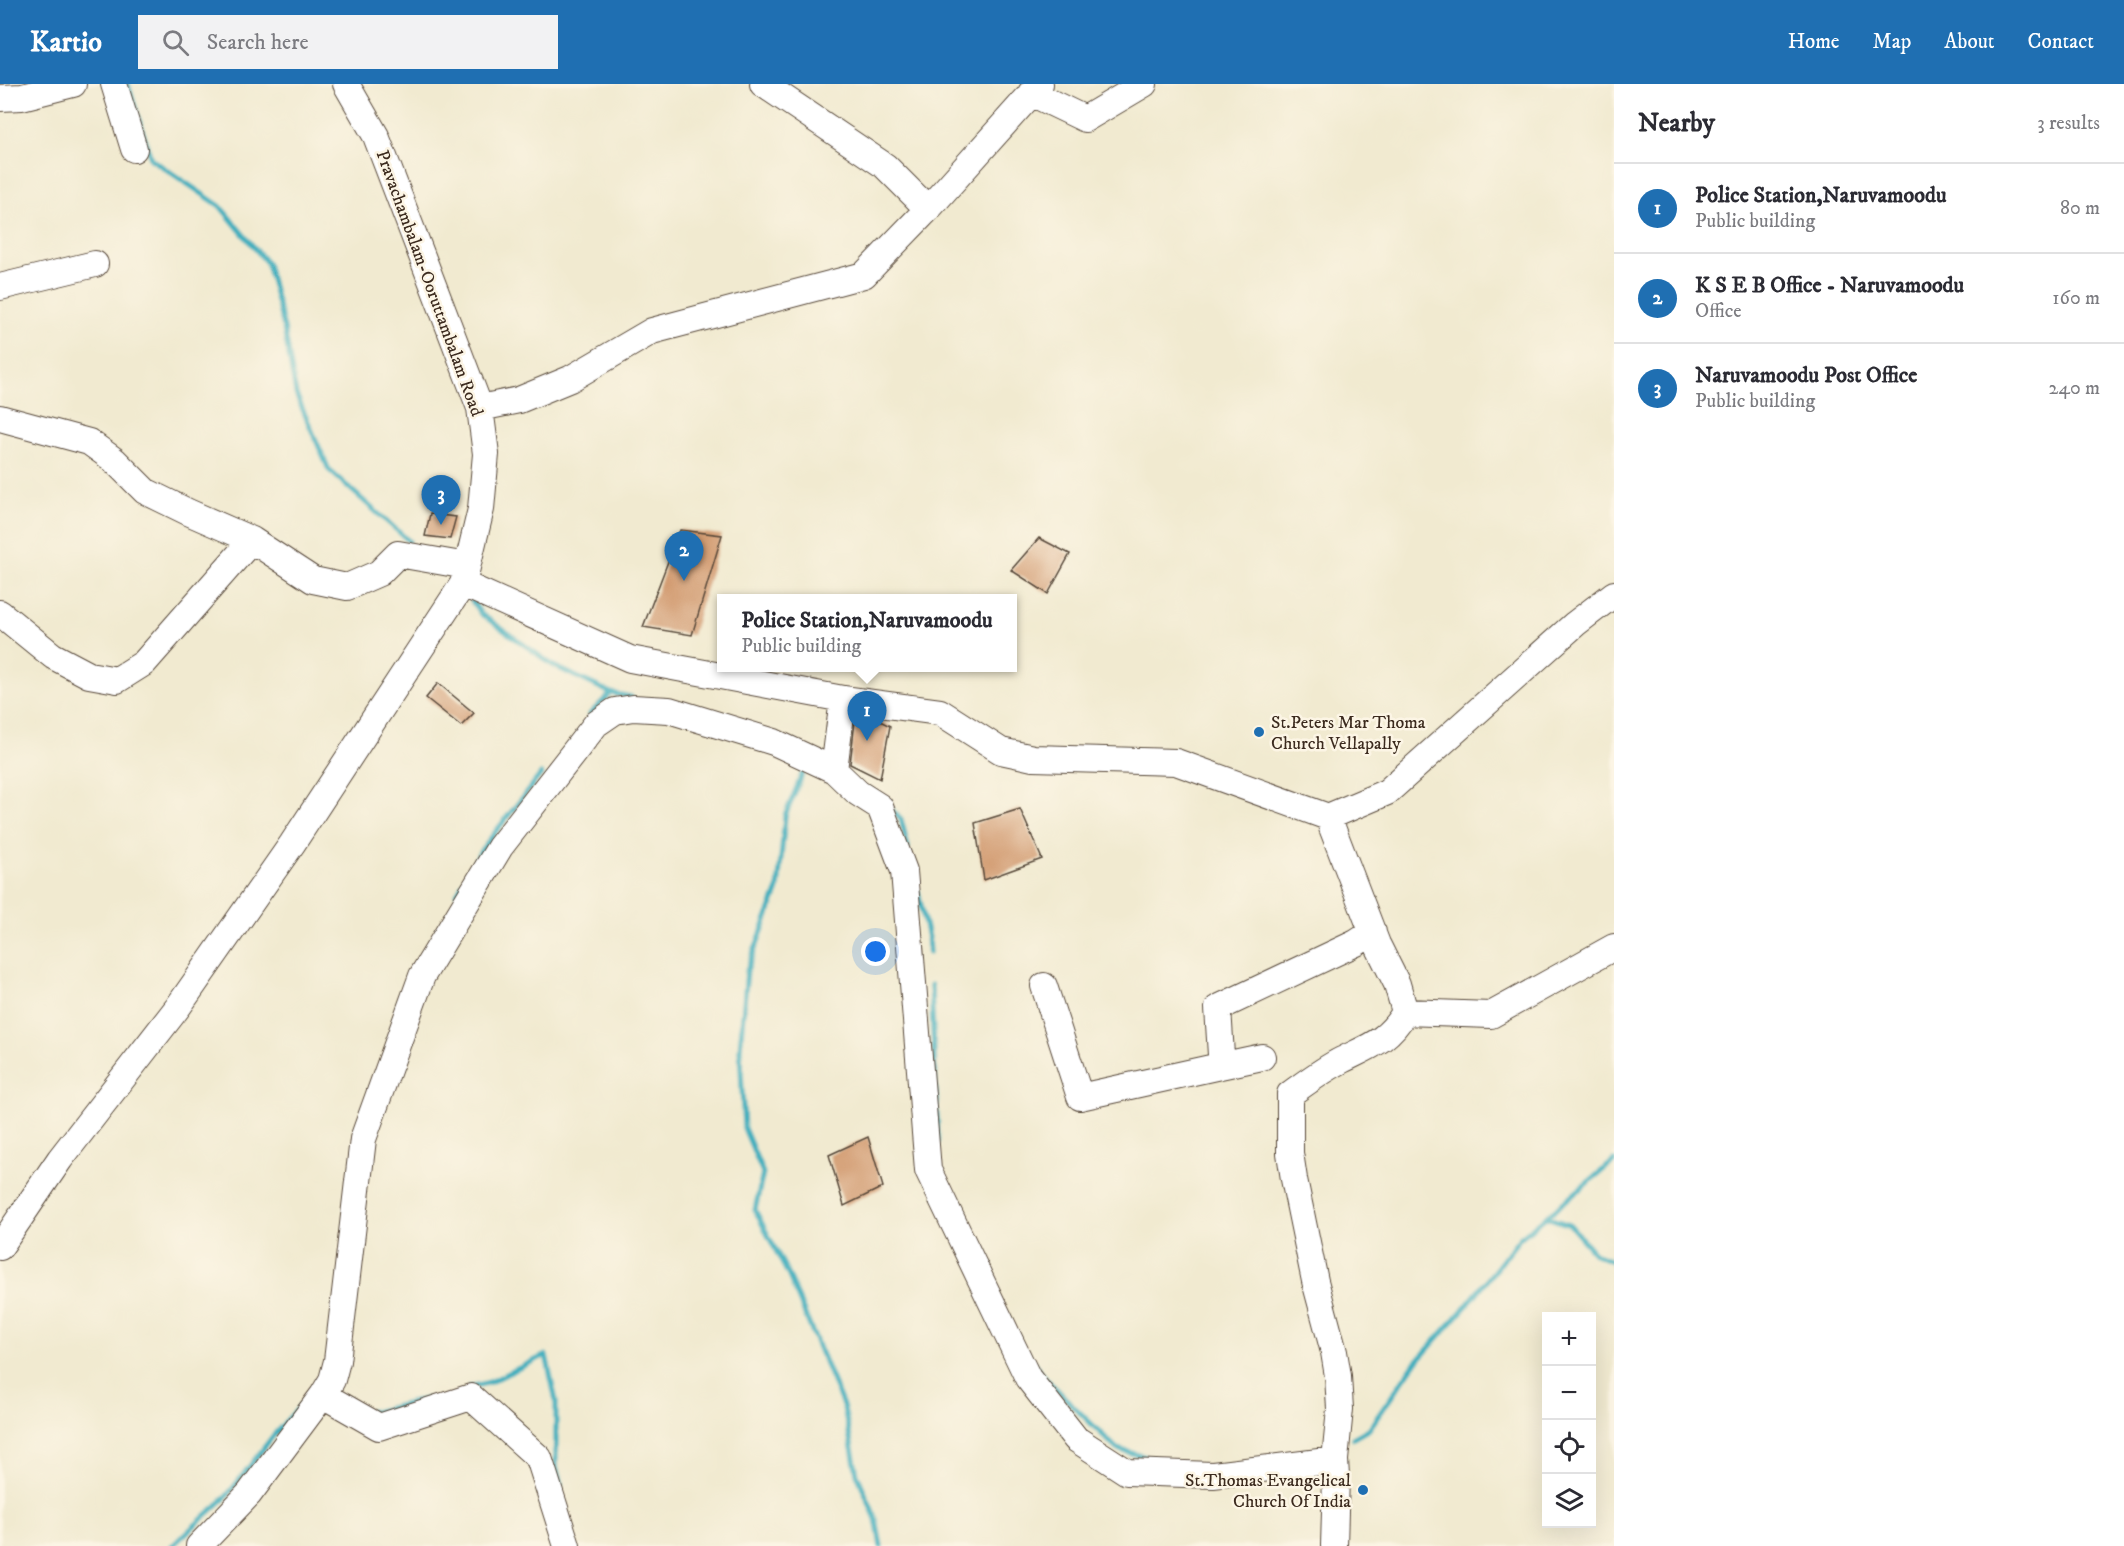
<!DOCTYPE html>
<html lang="en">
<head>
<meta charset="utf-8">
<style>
	body { margin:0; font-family:"IM FELL DW Pica",serif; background:#f2f2f3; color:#2b2b33 }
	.controls { position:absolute; right:18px; bottom:18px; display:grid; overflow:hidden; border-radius:0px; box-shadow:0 6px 24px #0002 }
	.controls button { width:54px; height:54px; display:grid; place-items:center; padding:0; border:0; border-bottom:2px solid #e1e1e2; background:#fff; color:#2b2b33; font:30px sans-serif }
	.you { position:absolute; left:876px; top:868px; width:21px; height:21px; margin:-15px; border:4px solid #fff; border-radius:50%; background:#1a73e8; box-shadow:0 0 0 9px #1a73e833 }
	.badge { display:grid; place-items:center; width:39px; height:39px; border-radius:50%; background:#1f6fb2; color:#fff; font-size:20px; font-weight:700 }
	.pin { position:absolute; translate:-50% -50px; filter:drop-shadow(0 2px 3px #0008) }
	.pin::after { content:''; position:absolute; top:32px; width:21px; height:18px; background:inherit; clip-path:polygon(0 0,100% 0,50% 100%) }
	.popup { position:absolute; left:717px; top:510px; width:300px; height:78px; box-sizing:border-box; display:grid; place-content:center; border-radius:0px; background:#fff; filter:drop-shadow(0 2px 4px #0005); font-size:20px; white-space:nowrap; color:#7c7c81 }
	.popup b { font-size:22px; color:#2b2b33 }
	.popup::after { content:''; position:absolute; left:50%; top:100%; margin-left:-12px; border:12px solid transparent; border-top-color:#fff }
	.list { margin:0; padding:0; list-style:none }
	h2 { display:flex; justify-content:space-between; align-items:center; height:78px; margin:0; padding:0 24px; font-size:26px }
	h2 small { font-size:20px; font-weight:400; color:#7c7c81 }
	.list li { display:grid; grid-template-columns:39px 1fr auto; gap:18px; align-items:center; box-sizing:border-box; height:90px; padding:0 24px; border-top:2px solid #e1e1e2 }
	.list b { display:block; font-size:22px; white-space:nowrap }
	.list p { margin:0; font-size:20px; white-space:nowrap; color:#7c7c81 }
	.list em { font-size:20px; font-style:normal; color:#7c7c81 }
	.icon { flex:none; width:33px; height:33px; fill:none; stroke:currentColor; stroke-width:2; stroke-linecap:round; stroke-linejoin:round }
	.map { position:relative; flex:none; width:1614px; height:1462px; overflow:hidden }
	header { display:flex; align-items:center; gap:36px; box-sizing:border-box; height:84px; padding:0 30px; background:#1f6fb2; color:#fff }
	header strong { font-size:28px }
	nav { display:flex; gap:33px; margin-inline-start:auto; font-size:21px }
	.search { width:420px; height:54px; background:#f2f2f3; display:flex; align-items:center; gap:15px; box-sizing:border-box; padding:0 21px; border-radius:0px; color:#7c7c81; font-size:22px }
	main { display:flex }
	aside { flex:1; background:#fff }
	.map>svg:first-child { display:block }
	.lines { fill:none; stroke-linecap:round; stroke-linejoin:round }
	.stream { stroke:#41afbe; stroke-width:5 }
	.building { fill:#d39d73 }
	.minor-casing { stroke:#564739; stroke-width:28 }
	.minor { stroke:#fff; stroke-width:26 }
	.poi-dot { fill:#1f6fb2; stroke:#fcf5e5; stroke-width:2 }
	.labels { text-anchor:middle; stroke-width:5; stroke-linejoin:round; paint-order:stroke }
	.street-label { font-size:18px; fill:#3b2a1e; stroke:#fcf5e5 }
	.poi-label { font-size:18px; fill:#3b2a1e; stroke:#fcf5e5; text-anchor:start }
</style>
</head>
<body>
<header>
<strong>Kartio</strong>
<div class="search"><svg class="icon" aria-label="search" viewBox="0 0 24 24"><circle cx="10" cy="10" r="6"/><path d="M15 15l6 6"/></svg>Search here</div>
<nav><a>Home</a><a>Map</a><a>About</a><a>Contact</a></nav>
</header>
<main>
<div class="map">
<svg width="1614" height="1462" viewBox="0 0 1614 1462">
	<rect width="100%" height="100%" fill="#fcf5e5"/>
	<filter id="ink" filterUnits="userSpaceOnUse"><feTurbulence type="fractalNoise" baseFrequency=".0167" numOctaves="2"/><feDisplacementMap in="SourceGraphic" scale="12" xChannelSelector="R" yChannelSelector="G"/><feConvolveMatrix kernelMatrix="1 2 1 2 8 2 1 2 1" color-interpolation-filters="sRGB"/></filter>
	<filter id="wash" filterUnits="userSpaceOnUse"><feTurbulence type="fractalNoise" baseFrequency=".008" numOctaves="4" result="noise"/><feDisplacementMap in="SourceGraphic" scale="24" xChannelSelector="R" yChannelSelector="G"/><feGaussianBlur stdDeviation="1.35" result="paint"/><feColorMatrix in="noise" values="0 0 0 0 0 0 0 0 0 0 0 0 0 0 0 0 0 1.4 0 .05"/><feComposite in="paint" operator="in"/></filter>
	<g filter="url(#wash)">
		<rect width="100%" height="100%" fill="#f1ead0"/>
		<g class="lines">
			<!-- stream -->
			<path class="stream" d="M128,0L151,75L220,122L267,179L284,244L296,310L329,386L409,457
				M472,517L481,530L554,582L611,609
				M590,630L611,609L631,613
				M806,681L785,732L778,805L747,886L740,965L744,1044L763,1089L755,1126L789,1192L844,1324L857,1390L876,1435L881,1462
				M892,726L901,735L908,763
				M918,807L928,854L929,869
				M457,810L482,765L541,690
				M931,901L938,1058
				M1546,1133L1570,1141L1595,1170L1614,1178
				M1035,1279L1040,1289L1117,1365L1164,1378
				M470,1303L490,1298L546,1271L556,1317V1383L561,1401
				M371,1327L374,1328L426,1315
				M1353,1354L1369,1345L1412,1283L1468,1220L1520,1154L1614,1077
				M172,1462L226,1413L273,1352L300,1322"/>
		</g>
		<g id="blocks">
			<!-- building -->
			<path class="building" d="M430,430L456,433L450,455L425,452Z
				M680,446L722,451L692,551L643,543Z
				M1039,454L1070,470L1048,510L1011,486Z
				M438,599L474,629L461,642L426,614Z
				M858,632L874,634L890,642L880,695L850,680L855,638Z
				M1020,725L1042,775L984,796L975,739Z
				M868,1053L883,1103L844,1122L829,1071Z"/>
		</g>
	</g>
	<g filter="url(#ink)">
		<use href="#blocks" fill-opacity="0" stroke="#564739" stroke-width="1.5"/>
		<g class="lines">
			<!-- minor casing -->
			<g class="minor-casing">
				<path id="minor" d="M114,0L134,65
					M1031,9L1085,35L1144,0
					M0,14L22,13L73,0
					M928,125L1040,0
					M0,203L95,180
					M480,324L519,316L570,295L652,247L864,191L928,125L885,82L763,0
					M0,334L89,358L114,376L145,407L188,428L252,456L313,496L347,503L379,489L398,470L467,482
					M463,500L630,575L843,615L940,628L1001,667L1033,674L1176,678L1328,733L1387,708L1575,540L1614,510
					M0,529L53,572L89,591L117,596L144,579L252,456
					M843,615L834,686L858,709L880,723L904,787L928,1086L1028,1294L1076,1355L1127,1388L1213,1391L1335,1376
					M1328,733L1377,860L1397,900L1405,928C1388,957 1370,962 1342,976C1324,985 1307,998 1290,1010V1069L1294,1095L1315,1197L1334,1268L1338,1292L1340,1325L1335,1376L1336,1392L1334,1462
					M1044,902L1080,1013L1220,982L1221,971L1218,924L1356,859L1373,848
					M1405,928L1491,931L1614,863
					M1220,982L1262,973
					M0,1163L60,1075L178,923L292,760L463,500L481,425L486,370L480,324L376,52L346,0
					M199,1462L249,1410L323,1311
					M567,1462L539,1374L471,1313L379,1343L323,1311L332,1296L337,1277L363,1055L422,892L500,763L596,640L615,627L633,624L669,626L774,658L834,686"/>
			</g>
			<!-- minor -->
			<use href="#minor" class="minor"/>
		</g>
	</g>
	<!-- markers -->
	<g class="poi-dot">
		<circle cx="1259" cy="648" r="6"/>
		<circle cx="1363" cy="1406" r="6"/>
	</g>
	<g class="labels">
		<!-- street labels -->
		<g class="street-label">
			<text transform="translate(430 199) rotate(70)" y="6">Pravachambalam-Ooruttambalam Road</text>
		</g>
		<!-- poi labels -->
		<g class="poi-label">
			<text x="1271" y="644">St.Peters Mar Thoma<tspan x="1271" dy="21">Church Vellapally</tspan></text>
			<text x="1351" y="1402" text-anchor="end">St.Thomas Evangelical<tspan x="1351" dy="21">Church Of India</tspan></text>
		</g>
	</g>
</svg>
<div class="controls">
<button>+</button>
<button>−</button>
<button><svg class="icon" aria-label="locate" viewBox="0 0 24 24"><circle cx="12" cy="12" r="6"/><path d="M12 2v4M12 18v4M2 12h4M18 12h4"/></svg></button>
<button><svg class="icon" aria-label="layers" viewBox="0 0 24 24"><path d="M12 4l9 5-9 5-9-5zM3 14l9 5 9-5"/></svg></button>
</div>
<div class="you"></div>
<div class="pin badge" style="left:867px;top:657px">1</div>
<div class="popup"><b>Police Station,Naruvamoodu</b>Public building</div>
<div class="pin badge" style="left:684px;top:497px">2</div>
<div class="pin badge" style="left:441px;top:441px">3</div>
</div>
<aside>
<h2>Nearby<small>3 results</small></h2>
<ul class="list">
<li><span class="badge">1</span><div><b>Police Station,Naruvamoodu</b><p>Public building</p></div><em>80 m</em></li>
<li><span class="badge">2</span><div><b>K S E B Office - Naruvamoodu</b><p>Office</p></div><em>160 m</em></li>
<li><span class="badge">3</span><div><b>Naruvamoodu Post Office</b><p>Public building</p></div><em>240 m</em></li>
</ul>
</aside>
</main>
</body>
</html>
